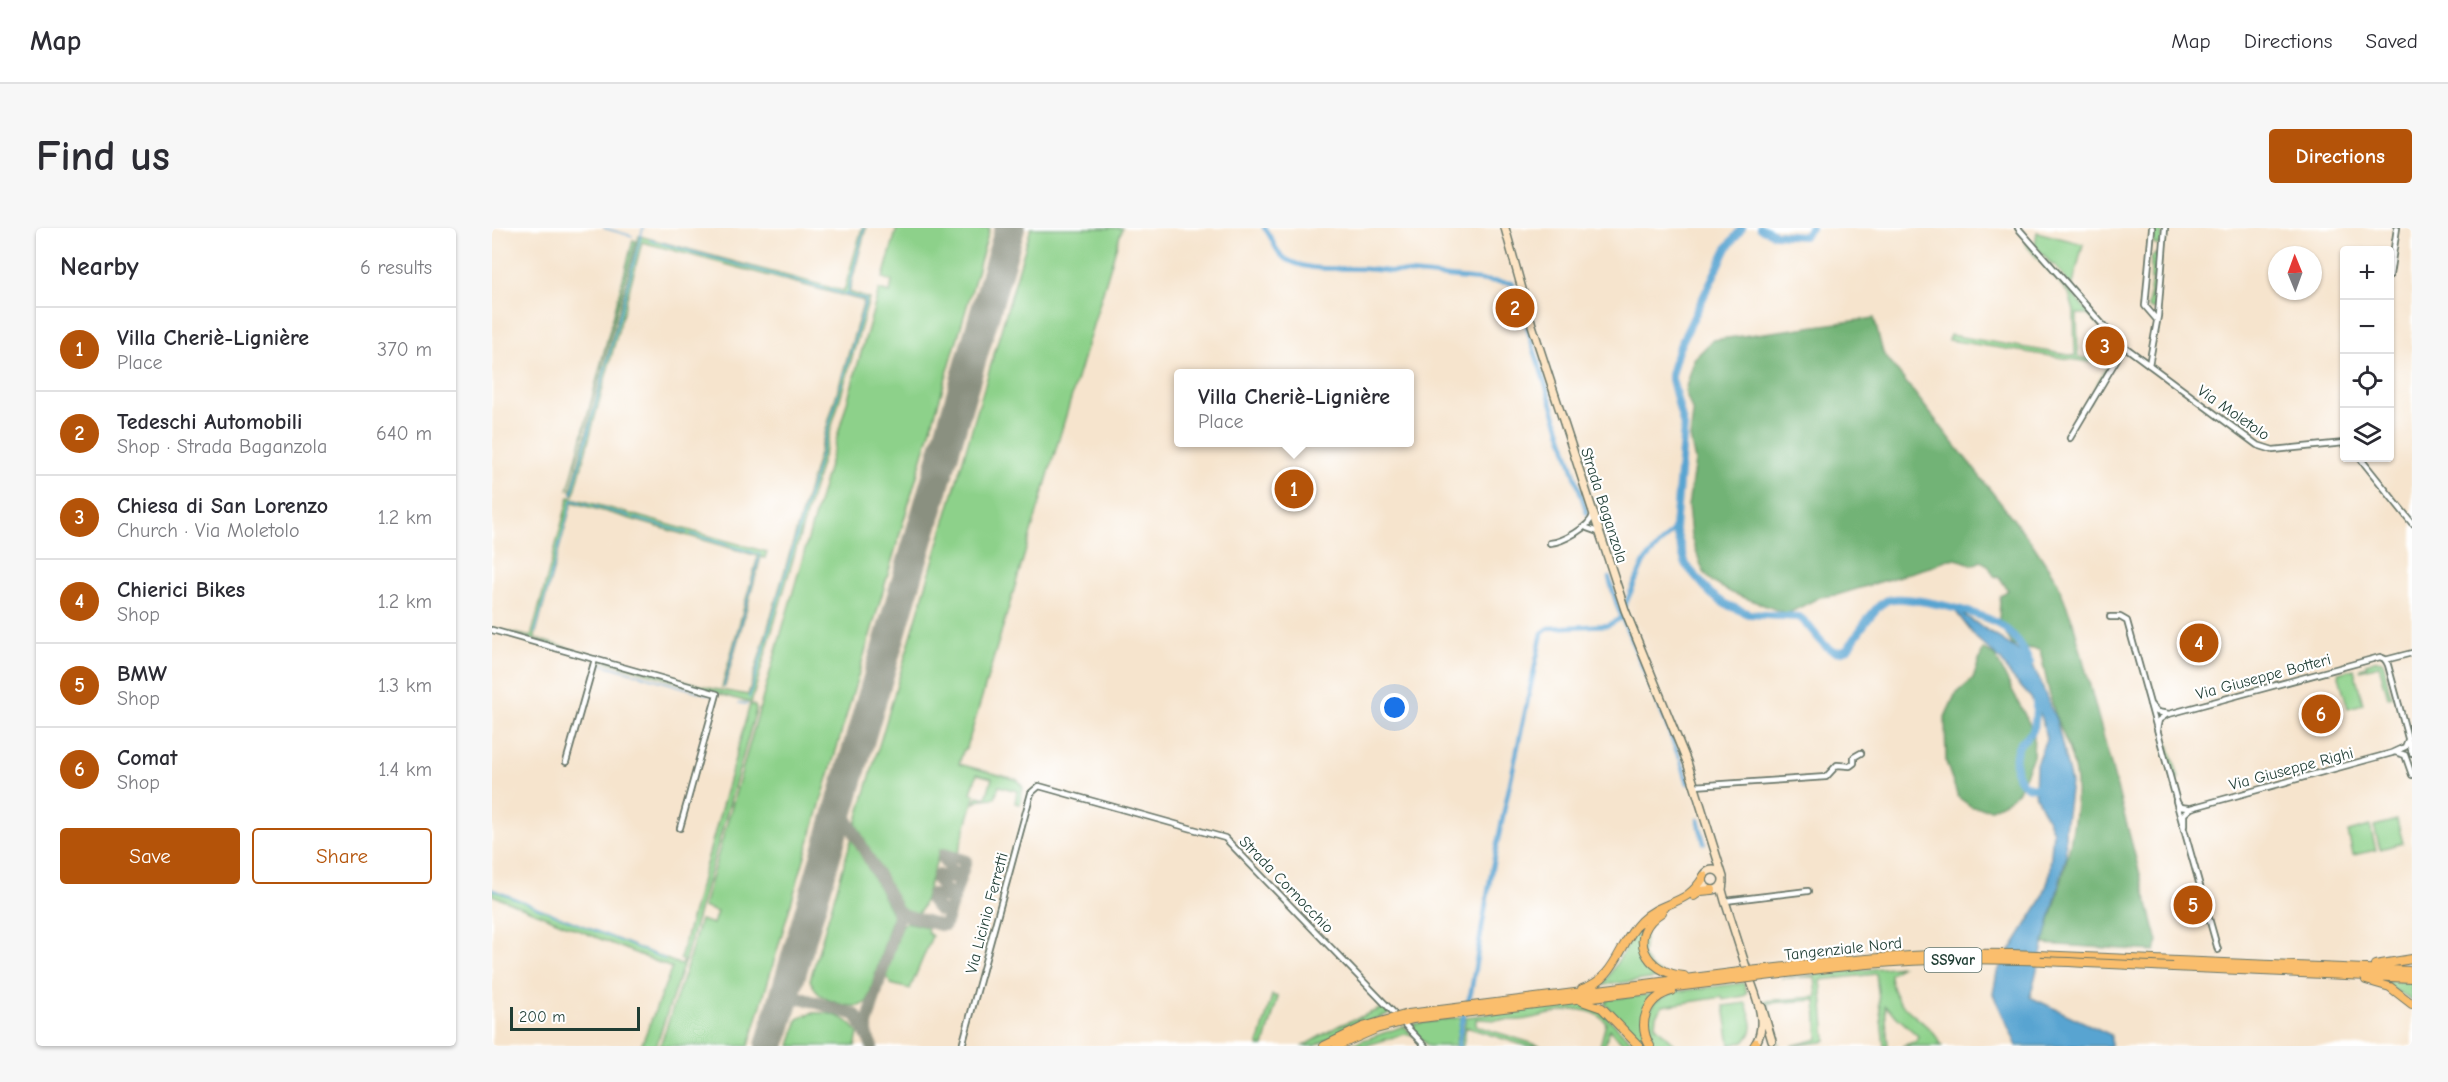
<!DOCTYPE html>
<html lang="en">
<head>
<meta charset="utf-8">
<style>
	body { margin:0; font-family:"Comic Neue",sans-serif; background:#f7f7f7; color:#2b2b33 }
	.controls { position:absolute; right:18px; top:18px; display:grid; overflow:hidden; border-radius:6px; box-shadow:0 2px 4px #0004 }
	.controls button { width:54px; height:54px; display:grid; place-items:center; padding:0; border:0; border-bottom:2px solid #e1e1e2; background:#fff; color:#2b2b33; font:30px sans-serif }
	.compass { position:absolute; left:1776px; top:18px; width:54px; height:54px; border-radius:50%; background:#fff; box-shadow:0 2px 4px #0004; rotate:359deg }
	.scale { position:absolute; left:18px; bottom:15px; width:130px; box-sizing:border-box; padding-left:6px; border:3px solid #1f3d34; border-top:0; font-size:16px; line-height:21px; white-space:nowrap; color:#1f3d34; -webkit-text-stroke:4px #fff; paint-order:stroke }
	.you { position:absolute; left:903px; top:480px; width:21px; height:21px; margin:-15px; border:4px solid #fff; border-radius:50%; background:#1a73e8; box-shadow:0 0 0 9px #1a73e833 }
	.badge { display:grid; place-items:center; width:39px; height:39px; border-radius:50%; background:#b45309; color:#fff; font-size:20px; font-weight:700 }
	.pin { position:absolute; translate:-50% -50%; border:3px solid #fff; box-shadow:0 2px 6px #0006 }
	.popup { position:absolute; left:682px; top:141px; width:240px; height:78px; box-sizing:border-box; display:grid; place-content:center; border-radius:6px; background:#fff; filter:drop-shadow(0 2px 4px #0005); font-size:20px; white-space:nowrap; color:#7c7c81 }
	.popup b { font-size:22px; color:#2b2b33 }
	.popup::after { content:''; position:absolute; left:50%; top:100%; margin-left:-12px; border:12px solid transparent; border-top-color:#fff }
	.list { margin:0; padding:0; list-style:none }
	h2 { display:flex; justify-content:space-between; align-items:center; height:78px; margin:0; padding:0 24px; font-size:26px }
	h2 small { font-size:20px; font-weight:400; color:#7c7c81 }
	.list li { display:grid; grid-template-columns:39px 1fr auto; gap:18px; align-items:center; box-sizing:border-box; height:84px; padding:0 24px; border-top:2px solid #e1e1e2 }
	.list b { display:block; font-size:22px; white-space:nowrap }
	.list p { margin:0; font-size:20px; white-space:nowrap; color:#7c7c81 }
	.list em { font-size:20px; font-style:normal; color:#7c7c81 }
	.actions { display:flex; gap:12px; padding:18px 24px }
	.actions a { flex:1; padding:14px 0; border:2px solid #b45309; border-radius:6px; text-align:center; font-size:21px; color:#b45309 }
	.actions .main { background:#b45309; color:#fff }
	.icon { flex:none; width:33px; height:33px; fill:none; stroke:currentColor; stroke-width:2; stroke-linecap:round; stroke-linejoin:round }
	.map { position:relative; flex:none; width:1920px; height:818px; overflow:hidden; border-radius:6px }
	header { display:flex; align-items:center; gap:36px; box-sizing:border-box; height:84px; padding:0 30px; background:#fff; border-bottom:2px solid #e1e1e2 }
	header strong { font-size:28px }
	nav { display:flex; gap:33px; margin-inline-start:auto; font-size:21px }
	.intro { display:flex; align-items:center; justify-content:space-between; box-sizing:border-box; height:144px; padding:0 36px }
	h1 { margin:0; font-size:42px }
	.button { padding:15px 27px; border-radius:6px; background:#b45309; color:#fff; font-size:21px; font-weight:700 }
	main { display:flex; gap:36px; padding:0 36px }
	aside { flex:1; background:#fff; border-radius:6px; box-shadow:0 2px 4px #0004 }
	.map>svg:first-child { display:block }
	.green { fill:#8dd18a; stroke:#56875f; stroke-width:1.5 }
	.forest { fill:#72b376; stroke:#487855; stroke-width:1.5 }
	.water { fill:#58a4d1; stroke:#3c7082; stroke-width:1.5 }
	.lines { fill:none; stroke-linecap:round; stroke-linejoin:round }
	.stream { stroke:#58a4d1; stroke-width:1.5 }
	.canal { stroke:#58a4d1; stroke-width:4.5 }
	.river { stroke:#58a4d1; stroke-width:8 }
	.taxiway { stroke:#8a9080; stroke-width:12 }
	.runway { stroke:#8a9080; stroke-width:30 }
	.minor-casing { stroke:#6a776a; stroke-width:8 }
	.secondary-casing { stroke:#6a776a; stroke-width:10 }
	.trunk-casing { stroke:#6a776a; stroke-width:10 }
	.minor { stroke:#fff; stroke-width:4.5 }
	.secondary { stroke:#fde5c5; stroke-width:7 }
	.trunk { stroke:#fabe6d; stroke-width:8 }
	.trunk-bridge-casing { stroke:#6a776a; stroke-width:10; stroke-linecap:butt }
	.trunk-bridge { stroke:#fabe6d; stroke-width:8 }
	.labels { text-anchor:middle; stroke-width:4.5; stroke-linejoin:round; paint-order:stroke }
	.shield { fill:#fff; stroke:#627771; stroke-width:1.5 }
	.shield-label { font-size:15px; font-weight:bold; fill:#1f3d34 }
	.street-label { font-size:16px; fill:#1f3d34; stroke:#fff }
</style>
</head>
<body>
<header>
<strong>Map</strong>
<nav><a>Map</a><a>Directions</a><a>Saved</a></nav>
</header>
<div class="intro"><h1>Find us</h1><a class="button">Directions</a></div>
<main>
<aside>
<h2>Nearby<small>6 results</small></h2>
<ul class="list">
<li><span class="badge">1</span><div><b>Villa Cheriè-Lignière</b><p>Place</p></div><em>370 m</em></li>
<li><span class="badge">2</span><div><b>Tedeschi Automobili</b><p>Shop · Strada Baganzola</p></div><em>640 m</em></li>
<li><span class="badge">3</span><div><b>Chiesa di San Lorenzo</b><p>Church · Via Moletolo</p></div><em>1.2 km</em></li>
<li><span class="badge">4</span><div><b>Chierici Bikes</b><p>Shop</p></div><em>1.2 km</em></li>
<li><span class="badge">5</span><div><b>BMW</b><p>Shop</p></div><em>1.3 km</em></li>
<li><span class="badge">6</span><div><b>Comat</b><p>Shop</p></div><em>1.4 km</em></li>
</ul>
<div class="actions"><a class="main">Save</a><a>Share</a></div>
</aside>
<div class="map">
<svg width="1920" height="818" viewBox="0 0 1920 818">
	<rect width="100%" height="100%" fill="#fff"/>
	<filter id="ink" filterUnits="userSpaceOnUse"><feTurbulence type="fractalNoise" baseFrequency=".0167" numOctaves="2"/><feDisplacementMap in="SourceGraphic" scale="12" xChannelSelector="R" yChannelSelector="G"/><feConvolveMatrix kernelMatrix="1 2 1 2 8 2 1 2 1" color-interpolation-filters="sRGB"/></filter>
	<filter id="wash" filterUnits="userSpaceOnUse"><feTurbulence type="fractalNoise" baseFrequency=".008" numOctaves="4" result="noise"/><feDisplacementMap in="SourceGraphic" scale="24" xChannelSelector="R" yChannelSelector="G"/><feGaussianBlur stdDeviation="1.35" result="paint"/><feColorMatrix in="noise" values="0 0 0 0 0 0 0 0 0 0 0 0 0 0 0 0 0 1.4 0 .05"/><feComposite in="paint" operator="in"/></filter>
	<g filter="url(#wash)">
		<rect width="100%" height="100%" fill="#f6e4cd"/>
		<!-- green -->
		<path class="green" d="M370,0H374L357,64L377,71L259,475L0,400L39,409L77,269L275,324L273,330L269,329L233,458L230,459L266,328L80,274L43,408L44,411L222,461L256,467L372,73L150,14L82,267L79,263L147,8L351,63L353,60Z
			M405,0H498L257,818H168L195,738L208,692L221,696L225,684L211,679L387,62L398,65L400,53L391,50Z
			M539,0H630L475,519L471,523L467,536L526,552L531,560L528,576L523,575L525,563L507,558L503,570L490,571L483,575L486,568L494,570L500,550L485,546L479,565L483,567L467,622L464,626L448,622L430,680L426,685L416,684L409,679L364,596Z
			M1663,0H1670V14L1666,18L1661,15Z
			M1545,4L1591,16L1580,60L1563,37H1560L1543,17Z
			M141,12L144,13L136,41L76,263Z
			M1535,13L1610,100L1595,86H1585L1586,129L1600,131V123L1615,125V123H1621L1622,121L1628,122L1597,176L1594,175L1616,137L1456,112L1458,107L1583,128L1582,83L1577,66L1533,16Z
			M1663,26L1668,29L1665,52H1659V30Z
			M1659,55H1665L1664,79L1661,82L1656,79Z
			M1884,432L1890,433L1892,437L1898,465L1901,468L1896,469L1887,437L1868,442V440L1875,438L1874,435Z
			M1862,441L1871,476L1856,480L1846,445Z
			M258,476L263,478L264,482L193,732L164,818H149L180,740L0,667V661L189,737L191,733L188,731Z
			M1672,517H1677L1687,551L1682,554Z
			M1905,592L1911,615L1888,621L1882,598Z
			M1878,598L1884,622L1861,627L1856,604Z
			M360,609L401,687L376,772C368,785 336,774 326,765C323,761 320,756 318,752Z
			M1155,692L1151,727L1158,739L1174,749L1111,757L1146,700Z
			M414,694L435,699L436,705L440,708L418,761L399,756L394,748L409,699Z
			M1409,738L1398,746C1399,784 1436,788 1450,818H1410L1425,813L1427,809L1393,778L1396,818H1392L1384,746L1329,752L1334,812L1330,814L1299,818L1326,811L1324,772L1276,775L1287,818L1273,773L1325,769L1323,749L1290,750Z
			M1889,753L1920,754V773Z
			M1252,755L1255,765L1252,768L1231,772L1230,769L1171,778L1164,787L1163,797L1184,818H1161L1153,797L1162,774L1181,764Z
			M1162,766L1156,775L1155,818H1151L1113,776L1116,771Z
			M780,767L786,769L772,818H766Z
			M1087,775L1105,779L1144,818H1134L1117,801L1113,818H1108L1114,795C1095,769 1054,790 1028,792C1013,793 999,791 984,791V798L1049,818H1034L974,799L971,818H968L974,789Z
			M1254,775C1258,789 1266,800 1253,813L1238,817L1232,778Z
			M893,779L899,785L849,804L823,818H811L848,797Z
			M319,785C338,784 357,789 366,806L363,818H298L306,791Z
			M969,789L963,818H936L915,797Z
			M912,798L921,808L912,806L872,818H854Z"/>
		<!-- forest -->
		<path class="forest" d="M1382,90L1391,125L1540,315L1565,353L1581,394L1666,714L1663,723L1551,716C1565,672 1590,591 1583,546C1580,523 1570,506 1563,485C1556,465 1553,443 1548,422L1521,418L1507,394L1508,368L1516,362L1508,350L1502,348L1496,337L1489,333L1481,337C1467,331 1457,327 1444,337L1345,367L1328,369L1295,386L1240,365L1220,354L1211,343L1199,309L1196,278L1203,233L1198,210L1201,185L1193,163L1202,131L1221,112Z
			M1491,421L1503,428L1542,505L1541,528L1526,563L1515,573L1499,581L1480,579L1466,569L1454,534L1453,489L1463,467L1481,451Z"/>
		<!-- water -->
		<path class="water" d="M1461,380L1538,430L1565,494L1579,555L1573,601L1574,629L1538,769L1619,807V818H1525L1501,766L1505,744L1550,671L1557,650L1561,603L1543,566L1544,536L1554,511L1550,490L1539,470L1520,449L1509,432L1484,410Z"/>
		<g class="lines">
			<!-- stream -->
			<path class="stream" d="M112,0L140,8
				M158,12L355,67L372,0
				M80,266L151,0
				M101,278L139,289
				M142,290L195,305
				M199,306L268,327
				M43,405L80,272L98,277
				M106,435L222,468
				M232,458L267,330
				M257,470L374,72L355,67
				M247,475L255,476
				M0,661L173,731"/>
			<!-- canal -->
			<path class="canal" d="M772,0C781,9 782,23 792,30C816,45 847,39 874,41C923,45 971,51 1020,55L1023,58L1029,80
				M1032,90L1048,140
				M1049,143L1095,285
				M1117,350L1126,380L1165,473
				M1167,477L1187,529
				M1189,533L1196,555
				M1206,592L1212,615
				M966,818L969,796L979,764L1000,640L1050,405L1057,400L1117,397L1127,391L1152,334L1183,300"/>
			<!-- river -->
			<path class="river" d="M1250,0L1235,20L1186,122L1179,147L1192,199L1183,300L1194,337L1219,366L1233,376L1257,386L1307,389C1322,398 1335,435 1356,420C1365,408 1381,379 1394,373C1409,364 1496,386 1510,398C1522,407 1532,422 1538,435
				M1268,0L1283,6L1312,8L1319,0
				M1545,469C1543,480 1545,492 1541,502C1538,508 1532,510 1528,516C1521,527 1521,551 1535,558C1540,561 1547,559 1553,558"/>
			<!-- taxiway -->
			<path class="taxiway" d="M351,569L352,586L405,681L410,686L448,697H453L474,633L452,626L451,632L459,642L463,644
				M457,664L453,662L445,652L446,647L467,652
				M452,683L447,682L439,672L440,666L462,672
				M298,749L299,760L306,769L364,787L380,818
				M288,783L297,772L310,770
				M375,805V796L406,690L405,681"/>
			<!-- runway -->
			<path class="runway" d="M278,818L518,0"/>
		</g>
	</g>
	<g filter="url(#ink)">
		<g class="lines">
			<!-- minor casing -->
			<g class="minor-casing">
				<path id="minor" d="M1526,0L1625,113L1765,217L1781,222L1852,215
					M1660,0L1653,78L1665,92
					M1898,47L1905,0
					M1657,137L1666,88L1673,0
					M1578,210L1632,119
					M1868,230L1920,295
					M1095,300L1106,304
					M1058,315C1071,314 1098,299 1101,287
					M1618,389H1628L1635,393L1665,501
					M0,402L225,466L188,600
					M1893,432L1920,425
					M1658,476L1665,484L1677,486L1888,429L1893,431L1896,437L1920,525
					M1674,487L1667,492L1665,501L1685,574L1688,579L1696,580
					M1903,524L1913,527L1920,547
					M74,534L103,431
					M1202,558L1334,549L1345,537L1358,538L1362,535V529L1369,525
					M1684,573L1726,722
					M1692,598V586L1699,580L1900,525L1913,519L1916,512
					M1233,673L1316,663
					M913,797L933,818
					M470,818L539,565L547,558L733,610L901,784"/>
			</g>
			<!-- secondary casing -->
			<g class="secondary-casing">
				<path id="secondary" d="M1013,0L1040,97L1133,382L1195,534L1231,649
					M1211 652a10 10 0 1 1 20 0a10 10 0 1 1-20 0Z
					M1231,654L1230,662L1233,673L1254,739
					M1259,754C1266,773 1275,796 1264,815
					M1270,779L1280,813"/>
			</g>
			<!-- trunk casing -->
			<g class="trunk-casing">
				<path id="trunk" d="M1202,668L1209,663L1220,662
					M1170,684C1133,707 1154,745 1192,748
					M1545,727L1920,743
					M1883,737L1920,731
					M1681,739L1920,750
					M1874,752L1898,759L1920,776
					M1090,761C1125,750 1126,716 1149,693C1171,671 1195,679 1212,648
					M1090,773L1110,780L1147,818
					M832,818L871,799L916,786L1240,745
					M845,818L884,801L921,791L1241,752
					M1158,818C1145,795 1154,770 1180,763
					M1262,818L1264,815"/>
			</g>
			<!-- minor -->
			<use href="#minor" class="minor"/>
			<!-- secondary -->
			<use href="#secondary" class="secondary"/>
			<!-- trunk -->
			<use href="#trunk" class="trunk"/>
			<!-- trunk-bridge casing -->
			<g class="trunk-bridge-casing">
				<path id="trunk-bridge" d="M1240,745C1342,733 1442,722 1545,727
					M1241,752C1307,744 1373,734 1440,732C1520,729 1601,736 1681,739"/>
			</g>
			<!-- trunk-bridge -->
			<use href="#trunk-bridge" class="trunk-bridge"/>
		</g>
	</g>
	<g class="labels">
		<!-- shield labels -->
		<rect class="shield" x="1432.5" y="720" width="57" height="24" rx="4.5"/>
		<g class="shield-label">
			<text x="1461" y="737">SS9var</text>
		</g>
		<!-- street labels -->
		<g class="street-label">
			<text transform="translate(1742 184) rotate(35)" y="6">Via Moletolo</text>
			<text transform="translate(1113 277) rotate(72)" y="6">Strada Baganzola</text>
			<text transform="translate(1771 448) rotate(-15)" y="6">Via Giuseppe Botteri</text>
			<text transform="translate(1799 540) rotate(-15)" y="6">Via Giuseppe Righi</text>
			<text transform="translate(795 656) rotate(46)" y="6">Strada Cornocchio</text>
			<text transform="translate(494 685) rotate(-75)" y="6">Via Licinio Ferretti</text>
			<text transform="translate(1351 720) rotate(-6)" y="6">Tangenziale Nord</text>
		</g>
	</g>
</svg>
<div class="controls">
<button>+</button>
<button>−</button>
<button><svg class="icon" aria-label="locate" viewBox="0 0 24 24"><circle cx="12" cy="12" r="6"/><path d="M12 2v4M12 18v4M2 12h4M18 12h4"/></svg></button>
<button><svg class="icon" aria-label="layers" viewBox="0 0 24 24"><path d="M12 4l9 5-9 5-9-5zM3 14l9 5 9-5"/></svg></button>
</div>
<svg class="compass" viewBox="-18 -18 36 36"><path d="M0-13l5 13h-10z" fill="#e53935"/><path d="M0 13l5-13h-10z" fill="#7c7c81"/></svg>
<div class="scale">200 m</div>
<div class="you"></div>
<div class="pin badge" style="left:802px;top:261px">1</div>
<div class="popup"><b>Villa Cheriè-Lignière</b>Place</div>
<div class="pin badge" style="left:1023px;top:80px">2</div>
<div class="pin badge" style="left:1613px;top:118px">3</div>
<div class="pin badge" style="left:1707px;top:415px">4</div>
<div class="pin badge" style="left:1701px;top:677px">5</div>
<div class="pin badge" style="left:1829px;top:486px">6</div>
</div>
</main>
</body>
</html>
